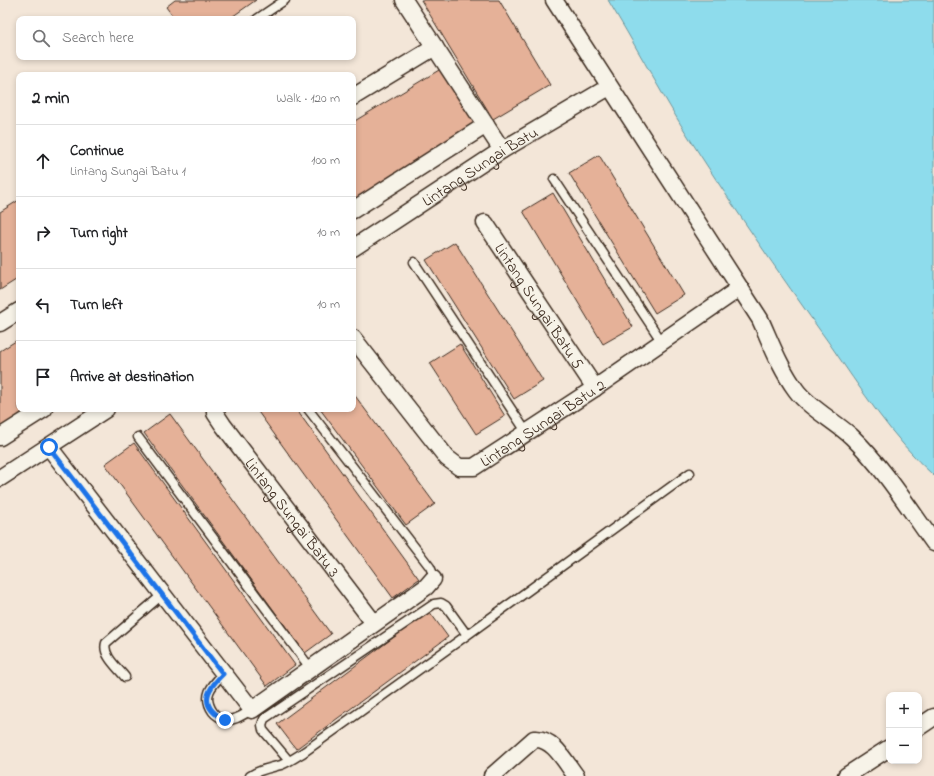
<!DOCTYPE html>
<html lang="en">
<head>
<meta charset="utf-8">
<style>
	body { margin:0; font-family:"Indie Flower",sans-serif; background:#f6f6f6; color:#202124 }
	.controls { position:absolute; right:12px; bottom:12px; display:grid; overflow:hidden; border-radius:8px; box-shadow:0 2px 6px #0003 }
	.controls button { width:36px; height:36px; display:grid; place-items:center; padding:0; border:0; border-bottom:1px solid #e0e0e0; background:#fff; color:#202124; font:20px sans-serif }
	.stop { position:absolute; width:12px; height:12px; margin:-9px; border:3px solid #1a73e8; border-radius:50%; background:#fff }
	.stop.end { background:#1a73e8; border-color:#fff; box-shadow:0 1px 4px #0008 }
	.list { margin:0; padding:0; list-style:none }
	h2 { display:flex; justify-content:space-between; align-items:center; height:52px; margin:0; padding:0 16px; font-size:17px }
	h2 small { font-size:13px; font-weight:400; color:#757577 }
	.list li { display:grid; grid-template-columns:26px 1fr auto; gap:12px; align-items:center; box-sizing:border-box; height:72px; padding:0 16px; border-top:1px solid #e0e0e0 }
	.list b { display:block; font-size:15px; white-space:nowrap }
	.list p { margin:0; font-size:13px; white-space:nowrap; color:#757577 }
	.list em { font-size:13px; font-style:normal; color:#757577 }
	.icon { flex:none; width:22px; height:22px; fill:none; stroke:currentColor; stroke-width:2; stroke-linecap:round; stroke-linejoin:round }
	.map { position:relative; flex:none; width:934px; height:776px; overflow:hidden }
	.search { position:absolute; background:#fff; box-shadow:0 2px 6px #0003; left:16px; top:16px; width:340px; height:44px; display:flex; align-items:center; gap:10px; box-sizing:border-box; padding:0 14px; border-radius:8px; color:#757577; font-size:15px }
	.panel { position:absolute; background:#fff; box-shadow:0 2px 6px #0003; left:16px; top:72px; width:340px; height:340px; border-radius:8px }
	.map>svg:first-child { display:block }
	.water { fill:#8edcec; stroke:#6d959a }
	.building { fill:#e5b198; stroke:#3b2a1e }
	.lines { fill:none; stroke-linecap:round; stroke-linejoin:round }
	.lane-casing { stroke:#3b2a1e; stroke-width:11 }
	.street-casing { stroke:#3b2a1e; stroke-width:19 }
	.lane { stroke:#f7f3e8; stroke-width:8 }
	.street { stroke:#f7f3e8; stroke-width:16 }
	.route { stroke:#1a73e8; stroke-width:5 }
	.labels { text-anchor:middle; stroke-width:3.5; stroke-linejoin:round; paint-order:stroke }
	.street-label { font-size:16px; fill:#3b2a1e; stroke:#f7f3e8 }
</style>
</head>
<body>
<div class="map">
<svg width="934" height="776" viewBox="0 0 934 776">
	<rect width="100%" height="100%" fill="#f3e6d8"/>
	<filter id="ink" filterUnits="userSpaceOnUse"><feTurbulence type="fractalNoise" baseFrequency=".025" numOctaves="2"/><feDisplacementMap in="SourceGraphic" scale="8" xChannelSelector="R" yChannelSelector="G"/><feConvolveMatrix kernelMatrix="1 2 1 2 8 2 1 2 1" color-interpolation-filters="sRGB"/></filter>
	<g filter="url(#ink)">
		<!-- water -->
		<path class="water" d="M608,0H934V476C893,439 860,388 829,343C778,272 728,200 681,125C656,84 633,41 608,0Z"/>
		<!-- building -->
		<path class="building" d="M175,0H256L229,19H175L166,7Z
			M421,0H499L550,85L493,119Z
			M444,67L480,126L353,203V122Z
			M599,155L684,295L655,313L569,173Z
			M553,193L633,327L603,344L523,211Z
			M19,200V278L0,290V212Z
			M455,242L543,381L514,399L426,260Z
			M19,339V409H33L0,430V351Z
			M460,344L505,416L476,434L430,363Z
			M353,393L435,504L406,525L320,409H353Z
			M256,409H296L419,579L393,598Z
			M170,414L331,634L305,653L144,433Z
			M134,443L295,665L267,686L105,464Z
			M429,611L448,637L296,749L277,724Z"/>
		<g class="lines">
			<!-- lane casing -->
			<g class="lane-casing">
				<path id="lane" d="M257,19L285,0
					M554,179L662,342
					M414,262L527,433
					M308,409L430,567L433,574V579
					M138,437L311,669
					M467,635L690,473
					M223,674C211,686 202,696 213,712C215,715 222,719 226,720C235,721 244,714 252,710
					M125,677C118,668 102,655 106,643L163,594
					M250,776C260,769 270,768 281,765C289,762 296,757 304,752L467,635L446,606L441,603L434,604L264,719L262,725L263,730L289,761"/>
			</g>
			<!-- street casing -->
			<g class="street-casing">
				<g id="street">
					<path d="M404,0L502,150"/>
					<path d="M554,0L760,319C771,343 780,368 796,390C808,407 836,422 852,437C884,468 908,507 934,543"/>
					<path d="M353,97L435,47"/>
					<path d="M353,210L486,125"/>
					<path id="s1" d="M485,223L595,388"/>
					<path id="s2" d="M353,248L502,150L609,87"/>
					<path d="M0,323L19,311"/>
					<path id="s3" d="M353,338L447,458L459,467H474L595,388L740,288"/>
					<path id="s4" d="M215,409V413L223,425L374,623"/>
					<path d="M0,437L44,409"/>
					<path d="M49,447L252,710L426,587L433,579"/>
					<path d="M0,478L106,409"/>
					<path d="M919,727L934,717"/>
					<path d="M492,776L534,739C553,737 565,762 576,776"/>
					<path d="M846,776L889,748"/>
				</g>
			</g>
			<!-- lane -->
			<use href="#lane" class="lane"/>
			<!-- street -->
			<use href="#street" class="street"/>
		</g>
	</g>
	<g class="lines" filter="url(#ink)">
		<!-- route -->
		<path class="route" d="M49,447L223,674C204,692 200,707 225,720"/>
	</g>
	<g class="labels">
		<!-- street labels -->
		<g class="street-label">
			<text dy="6" stroke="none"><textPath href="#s2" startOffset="151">Lintang Sungai Batu</textPath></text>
			<text dy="6" stroke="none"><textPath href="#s1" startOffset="99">Lintang Sungai Batu 5</textPath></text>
			<text dy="6" stroke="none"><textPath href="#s3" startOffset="264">Lintang Sungai Batu 2</textPath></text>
			<text dy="6" stroke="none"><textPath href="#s4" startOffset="134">Lintang Sungai Batu 3</textPath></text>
		</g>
	</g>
</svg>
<div class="controls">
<button>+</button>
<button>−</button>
</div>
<div class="stop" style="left:49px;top:447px"></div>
<div class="stop end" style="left:225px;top:720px"></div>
<div class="search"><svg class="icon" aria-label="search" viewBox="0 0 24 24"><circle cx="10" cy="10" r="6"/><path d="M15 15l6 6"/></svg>Search here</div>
<section class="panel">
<h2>2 min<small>Walk · 120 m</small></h2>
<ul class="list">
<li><svg class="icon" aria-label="ahead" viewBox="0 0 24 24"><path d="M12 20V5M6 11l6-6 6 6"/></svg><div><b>Continue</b><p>Lintang Sungai Batu 1</p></div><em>100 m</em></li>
<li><svg class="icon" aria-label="right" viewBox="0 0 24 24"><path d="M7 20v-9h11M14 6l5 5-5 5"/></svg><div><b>Turn right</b></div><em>10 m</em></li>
<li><svg class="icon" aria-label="left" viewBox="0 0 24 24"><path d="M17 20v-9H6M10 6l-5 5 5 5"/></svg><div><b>Turn left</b></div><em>10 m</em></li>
<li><svg class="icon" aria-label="arrive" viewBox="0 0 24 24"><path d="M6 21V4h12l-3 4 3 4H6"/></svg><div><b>Arrive at destination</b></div></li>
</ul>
</section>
</div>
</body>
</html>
